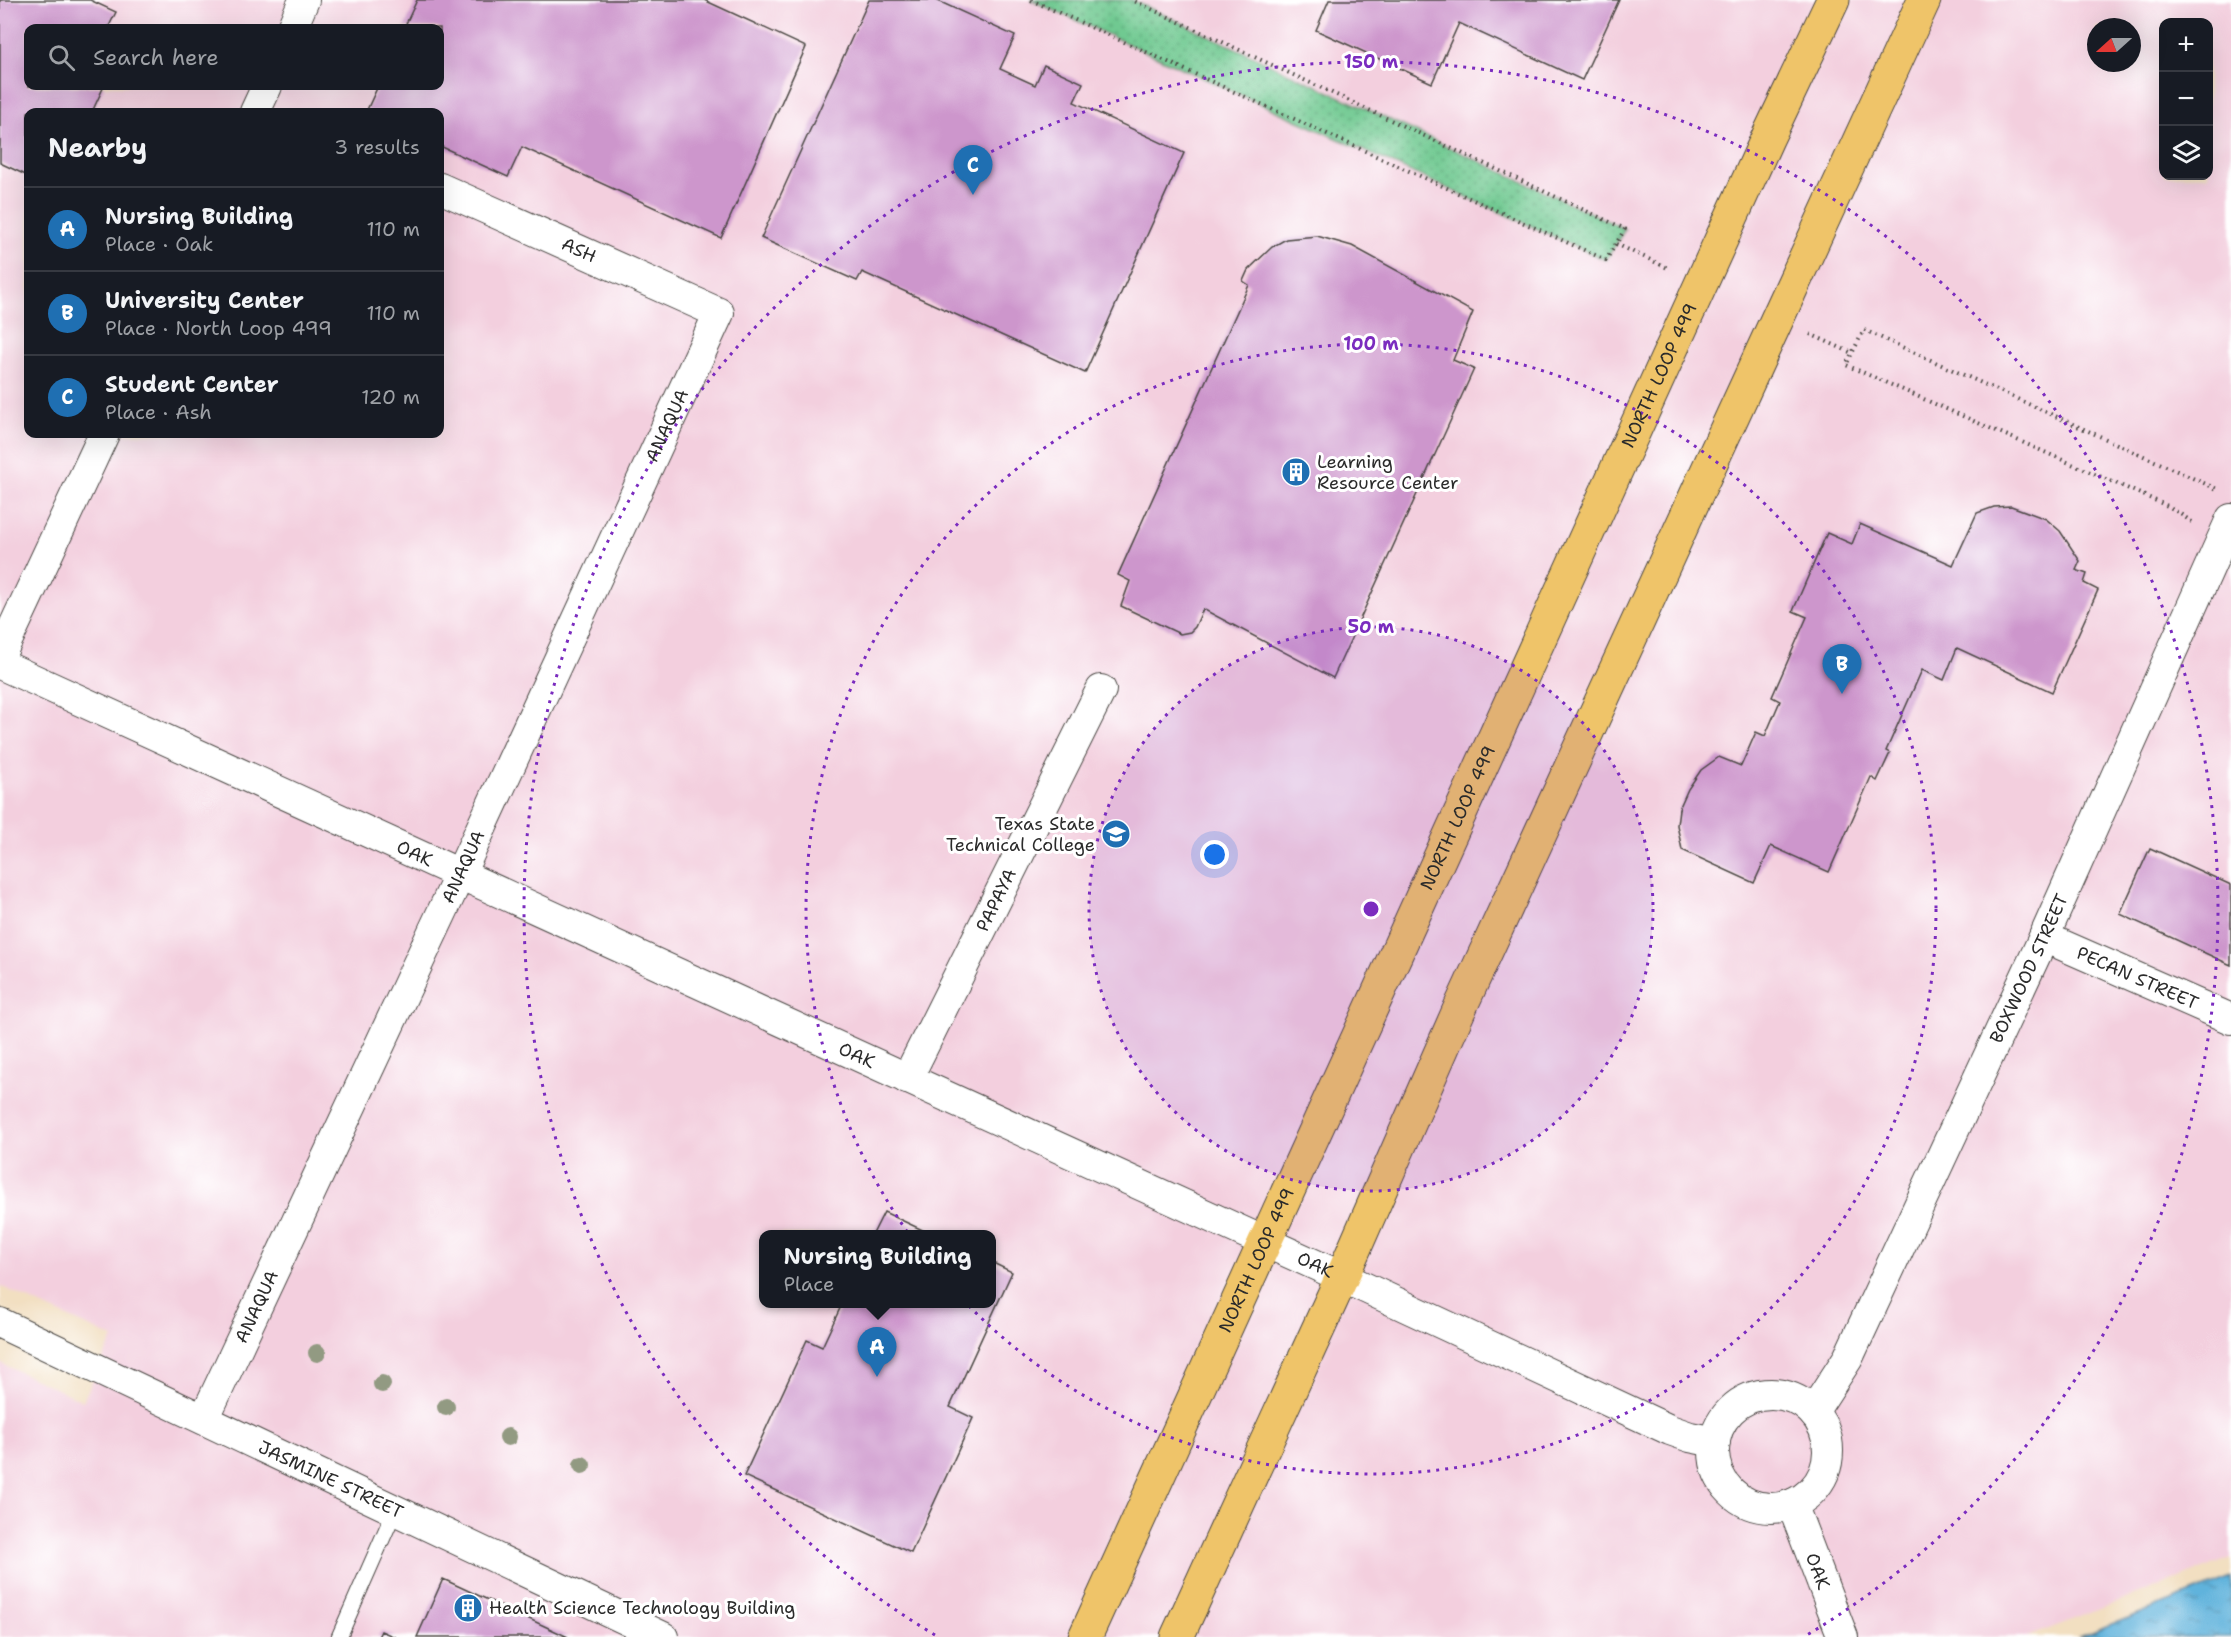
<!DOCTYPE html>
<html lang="en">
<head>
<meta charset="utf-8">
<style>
	body { margin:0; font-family:"Shantell Sans",sans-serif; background:#242831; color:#f1f3f6 }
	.controls { position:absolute; right:18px; top:18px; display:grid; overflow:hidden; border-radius:12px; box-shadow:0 6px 24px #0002 }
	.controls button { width:54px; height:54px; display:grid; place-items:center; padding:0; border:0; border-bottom:2px solid #363941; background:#171b24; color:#f1f3f6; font:30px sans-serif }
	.compass { position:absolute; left:2087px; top:18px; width:54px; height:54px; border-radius:50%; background:#171b24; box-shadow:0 6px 24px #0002; rotate:249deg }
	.you { position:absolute; left:1215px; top:855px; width:21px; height:21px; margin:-15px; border:4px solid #fff; border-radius:50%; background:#1a73e8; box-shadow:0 0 0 9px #1a73e833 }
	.badge { display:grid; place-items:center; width:39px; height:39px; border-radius:50%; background:#1f6fb2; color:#fff; font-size:20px; font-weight:700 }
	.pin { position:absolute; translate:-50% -50px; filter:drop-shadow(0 2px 3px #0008) }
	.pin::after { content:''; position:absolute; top:32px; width:21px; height:18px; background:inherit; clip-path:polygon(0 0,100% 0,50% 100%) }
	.popup { position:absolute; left:759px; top:1230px; width:237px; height:78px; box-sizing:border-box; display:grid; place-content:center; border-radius:12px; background:#171b24; filter:drop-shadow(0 2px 4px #0005); font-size:20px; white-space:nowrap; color:#9ea1a6 }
	.popup b { font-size:22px; color:#f1f3f6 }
	.popup::after { content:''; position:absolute; left:50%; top:100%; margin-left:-12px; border:12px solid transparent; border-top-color:#171b24 }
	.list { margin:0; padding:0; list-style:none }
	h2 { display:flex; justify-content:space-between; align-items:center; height:78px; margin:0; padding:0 24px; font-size:26px }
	h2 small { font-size:20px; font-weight:400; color:#9ea1a6 }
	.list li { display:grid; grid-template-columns:39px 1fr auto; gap:18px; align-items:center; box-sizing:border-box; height:84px; padding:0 24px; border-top:2px solid #363941 }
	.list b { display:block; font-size:22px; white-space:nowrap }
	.list p { margin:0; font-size:20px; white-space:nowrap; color:#9ea1a6 }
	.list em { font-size:20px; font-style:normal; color:#9ea1a6 }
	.icon { flex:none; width:33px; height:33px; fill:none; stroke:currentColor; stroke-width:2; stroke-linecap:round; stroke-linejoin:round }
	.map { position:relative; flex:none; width:2231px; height:1637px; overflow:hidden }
	.search { position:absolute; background:#171b24; box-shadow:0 6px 24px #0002; left:24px; top:24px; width:420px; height:66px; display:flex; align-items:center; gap:15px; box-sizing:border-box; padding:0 21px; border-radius:12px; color:#9ea1a6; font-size:22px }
	.panel { position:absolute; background:#171b24; box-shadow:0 6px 24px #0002; left:24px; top:108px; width:420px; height:330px; border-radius:12px }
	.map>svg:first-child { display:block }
	.built { fill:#f3cfde; fill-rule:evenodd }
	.park { fill:url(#park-dots); stroke:#4d7a5e; stroke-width:1.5 }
	.water { fill:url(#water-ripples); stroke:#466f84; stroke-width:1.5 }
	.building { fill:#cd96cc }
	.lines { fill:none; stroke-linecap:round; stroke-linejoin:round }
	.service-casing { stroke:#494642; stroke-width:17 }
	.minor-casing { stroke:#494642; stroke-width:32 }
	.primary-casing { stroke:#494642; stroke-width:35 }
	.path { stroke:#494642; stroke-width:4; stroke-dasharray:1.5 4.5; stroke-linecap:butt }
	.service { stroke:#fff; stroke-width:15 }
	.minor { stroke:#fff; stroke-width:30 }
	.primary { stroke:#efc469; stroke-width:33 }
	.tree { fill:#929a82 }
	.ring { fill:none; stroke:#7b2cbf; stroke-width:3; stroke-dasharray:3 6 }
	.labels { text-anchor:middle; stroke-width:6; stroke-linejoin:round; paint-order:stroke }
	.street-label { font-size:18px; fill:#2b2b2b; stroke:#fff }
	.poi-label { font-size:18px; fill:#2b2b2b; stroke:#fff; text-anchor:start }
	.centre { fill:#7b2cbf; stroke:#fff; stroke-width:3 }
	.ring-label { font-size:18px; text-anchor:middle; font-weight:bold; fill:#7b2cbf; stroke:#fff; stroke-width:6; stroke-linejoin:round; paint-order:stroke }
</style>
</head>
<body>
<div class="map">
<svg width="2231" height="1637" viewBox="0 0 2231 1637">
	<defs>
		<pattern id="park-dots" width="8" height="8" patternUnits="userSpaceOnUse" patternTransform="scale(1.5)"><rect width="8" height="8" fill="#6fc991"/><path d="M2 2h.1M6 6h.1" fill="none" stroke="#5ba377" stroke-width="1.8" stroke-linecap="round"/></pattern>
		<pattern id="water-ripples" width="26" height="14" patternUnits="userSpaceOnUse" patternTransform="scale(1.5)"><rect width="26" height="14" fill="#61b3dc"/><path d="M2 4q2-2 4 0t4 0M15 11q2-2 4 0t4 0" fill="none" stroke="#5092b3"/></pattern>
	</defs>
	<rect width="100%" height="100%" fill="#fff"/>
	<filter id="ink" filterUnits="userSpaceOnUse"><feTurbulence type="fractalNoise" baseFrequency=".0167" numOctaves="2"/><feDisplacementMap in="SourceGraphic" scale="12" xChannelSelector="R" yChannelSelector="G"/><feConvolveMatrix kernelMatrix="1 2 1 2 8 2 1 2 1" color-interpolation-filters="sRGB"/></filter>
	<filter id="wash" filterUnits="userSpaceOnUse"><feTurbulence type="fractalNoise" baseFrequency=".008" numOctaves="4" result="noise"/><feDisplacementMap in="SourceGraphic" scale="24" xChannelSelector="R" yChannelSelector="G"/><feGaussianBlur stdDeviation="1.35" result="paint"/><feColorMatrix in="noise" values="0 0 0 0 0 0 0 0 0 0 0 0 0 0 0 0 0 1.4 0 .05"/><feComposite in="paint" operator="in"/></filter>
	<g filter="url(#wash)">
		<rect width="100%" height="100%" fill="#f2dfc1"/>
		<!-- built -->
		<path class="built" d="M0,0H2231V1558L2028,1637H0V1363L83,1401L113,1338L0,1286ZM2164,22H2208V176H2164ZM2096,27H2132V63H2096ZM28,28H440V86H28ZM28,112H440V434H28ZM763,1234H991V1304H763Z"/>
		<!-- park -->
		<path class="park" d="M1031,0H1132L1625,229L1606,260Z"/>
		<!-- water -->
		<path class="water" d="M2231,1578V1637H2079Z"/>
		<g id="blocks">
			<!-- building -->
			<path class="building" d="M0,0H90L116,12L108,28H28V86H104L92,112H28V176L0,163Z
				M417,0H704L806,47L721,238L522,147L508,177L440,146V112H366L378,86H440V28H404Z
				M869,0H936L1015,36L1000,69L1035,85L1044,65L1083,83L1074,102L1184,153L1085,373L862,272L857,281L761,238Z
				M1329,0H1619L1582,80L1459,23L1432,83L1316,30Z
				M1317,236L1352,246L1473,312L1453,360L1474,369L1333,678L1203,609L1195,627L1190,632L1180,634L1121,606L1130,581L1118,575L1249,285L1243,281L1248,270L1272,247L1286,239Z
				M2011,506L2046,519L2060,531L2080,561L2076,570L2087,574L2084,583L2098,590L2052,692L1957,648L1944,680L1922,670L1886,751L1890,753L1877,781L1871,777L1829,872L1771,846L1754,883L1682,850L1677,825L1679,809L1688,789L1701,770L1719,757L1741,766L1756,732L1765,736L1780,701L1772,697L1807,617L1793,611L1827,533L1852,544L1860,524L1953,565L1977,513L1994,507Z
				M2150,848L2231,885V965L2120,914Z
				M884,1212L931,1234H873Z
				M991,1262L1012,1272L950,1407L973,1418L911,1553L744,1476L807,1340L822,1347L842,1304H991Z
				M443,1579L568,1637H417Z
				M381,1631L395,1637H378Z"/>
		</g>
	</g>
	<g filter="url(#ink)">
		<use href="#blocks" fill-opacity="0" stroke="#494642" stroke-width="1.5"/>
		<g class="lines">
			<!-- service casing -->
			<g class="service-casing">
				<path id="service" d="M339,1637L395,1510"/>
			</g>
			<!-- minor casing -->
			<g class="minor-casing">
				<g id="minor">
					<path d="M292,28L304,0"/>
					<path d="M255,112L267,86"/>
					<path d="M0,656L104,434"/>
					<path id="s1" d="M0,664L1342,1277L1670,1430L1690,1437L1715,1442"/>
					<path id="s2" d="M2044,937L2231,1019"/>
					<path id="s3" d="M907,1079L1101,690"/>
					<path id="s4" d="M0,1323L663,1637"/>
					<circle cx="1771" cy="1451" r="57"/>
					<path id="s5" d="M1813,1412L1848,1358L2044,937L2231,519"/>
					<path id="s6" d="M204,1419L460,874L719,313L440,188"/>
					<path id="s7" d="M1792,1504L1843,1637"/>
				</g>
			</g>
			<!-- primary casing -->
			<g class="primary-casing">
				<g id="primary">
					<path id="s8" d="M1085,1637L1767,139L1833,0"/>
					<path d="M1177,1637L1342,1277L1460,1008L1924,0"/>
				</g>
			</g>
			<!-- path -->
			<path class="path" d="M1031,0L1606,260L1625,229L1132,0
				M1616,244L1670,269
				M1810,334L1852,353
				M2192,522L2170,507L1846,365L1864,330L2217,489"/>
			<!-- service -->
			<use href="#service" class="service"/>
			<!-- minor -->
			<use href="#minor" class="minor"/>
			<!-- primary -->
			<use href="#primary" class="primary"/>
		</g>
		<!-- trees -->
		<g class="tree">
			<circle cx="317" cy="1353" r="9"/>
			<circle cx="382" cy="1384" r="9"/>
			<circle cx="446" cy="1407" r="9"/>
			<circle cx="508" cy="1437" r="9"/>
			<circle cx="582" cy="1465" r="9"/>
		</g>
	</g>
	<!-- distance rings -->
	<circle cx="1371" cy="909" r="282" fill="#7b2cbf" fill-opacity=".12"/>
	<g class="ring">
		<circle cx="1371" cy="909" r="282"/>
		<circle cx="1371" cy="909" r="565"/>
		<path d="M935 1635A847 847 0 1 1 1807 1635"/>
	</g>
	<!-- icons -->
	<defs>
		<g id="building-disc" transform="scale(1.5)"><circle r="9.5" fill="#1f6fb2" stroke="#fff"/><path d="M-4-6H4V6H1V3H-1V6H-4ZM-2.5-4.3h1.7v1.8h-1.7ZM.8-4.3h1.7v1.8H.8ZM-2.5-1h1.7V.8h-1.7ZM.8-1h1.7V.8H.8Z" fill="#fff"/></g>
		<g id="university-disc" transform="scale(1.5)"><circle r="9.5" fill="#1f6fb2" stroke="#fff"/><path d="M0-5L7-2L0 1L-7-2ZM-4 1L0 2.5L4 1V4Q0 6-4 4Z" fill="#fff"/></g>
	</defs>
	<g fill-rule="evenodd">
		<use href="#building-disc" x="1296" y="472"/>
		<use href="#university-disc" x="1116" y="834"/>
		<use href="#building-disc" x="468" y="1608"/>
	</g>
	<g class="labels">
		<!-- street labels -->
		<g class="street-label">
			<text transform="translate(579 250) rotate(24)" y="6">ASH</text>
			<text dy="6" stroke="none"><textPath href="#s8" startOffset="1386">NORTH LOOP 499</textPath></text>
			<text dy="6" stroke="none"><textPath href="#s6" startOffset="1096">ANAQUA</textPath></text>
			<text dy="6" stroke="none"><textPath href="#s8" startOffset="900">NORTH LOOP 499</textPath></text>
			<text dy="6" stroke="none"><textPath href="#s1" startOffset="456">OAK</textPath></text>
			<text dy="6" stroke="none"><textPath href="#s6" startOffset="610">ANAQUA</textPath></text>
			<text dy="6" stroke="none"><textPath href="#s3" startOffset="200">PAPAYA</textPath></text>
			<text dy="6" stroke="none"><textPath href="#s5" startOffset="494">BOXWOOD STREET</textPath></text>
			<text dy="6" stroke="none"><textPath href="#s2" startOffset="102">PECAN STREET</textPath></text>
			<text dy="6" stroke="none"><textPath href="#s1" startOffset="942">OAK</textPath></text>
			<text dy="6" stroke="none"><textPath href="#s8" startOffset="414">NORTH LOOP 499</textPath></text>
			<text dy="6" stroke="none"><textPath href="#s1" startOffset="1446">OAK</textPath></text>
			<text dy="6" stroke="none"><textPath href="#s6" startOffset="124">ANAQUA</textPath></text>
			<text dy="6" stroke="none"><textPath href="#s4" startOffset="366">JASMINE STREET</textPath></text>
			<text dy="6" stroke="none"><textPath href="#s7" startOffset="72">OAK</textPath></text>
		</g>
		<!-- poi labels -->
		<g class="poi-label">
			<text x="1317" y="468">Learning<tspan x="1317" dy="21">Resource Center</tspan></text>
			<text x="1095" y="830" text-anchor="end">Texas State<tspan x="1095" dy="21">Technical College</tspan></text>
			<text x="489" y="1614">Health Science Technology Building</text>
		</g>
	</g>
	<circle cx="1371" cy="909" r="9" class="centre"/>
	<g class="ring-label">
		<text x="1371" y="68">150 m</text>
		<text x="1371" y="350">100 m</text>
		<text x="1371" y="633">50 m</text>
	</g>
</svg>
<div class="controls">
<button>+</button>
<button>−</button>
<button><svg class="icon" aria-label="layers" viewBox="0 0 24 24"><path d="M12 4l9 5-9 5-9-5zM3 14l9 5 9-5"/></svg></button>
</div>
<svg class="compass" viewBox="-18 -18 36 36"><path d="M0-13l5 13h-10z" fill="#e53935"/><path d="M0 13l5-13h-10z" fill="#9ea1a6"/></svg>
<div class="you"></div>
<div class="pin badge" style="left:877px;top:1377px">A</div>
<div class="popup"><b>Nursing Building</b>Place</div>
<div class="pin badge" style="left:1842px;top:694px">B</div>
<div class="pin badge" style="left:973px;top:195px">C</div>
<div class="search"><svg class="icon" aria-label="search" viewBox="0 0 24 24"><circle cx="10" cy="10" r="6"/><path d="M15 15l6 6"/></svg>Search here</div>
<section class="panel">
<h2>Nearby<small>3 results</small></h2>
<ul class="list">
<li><span class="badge">A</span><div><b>Nursing Building</b><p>Place · Oak</p></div><em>110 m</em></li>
<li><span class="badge">B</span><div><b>University Center</b><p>Place · North Loop 499</p></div><em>110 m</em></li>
<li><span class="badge">C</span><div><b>Student Center</b><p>Place · Ash</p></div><em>120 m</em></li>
</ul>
</section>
</div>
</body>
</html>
